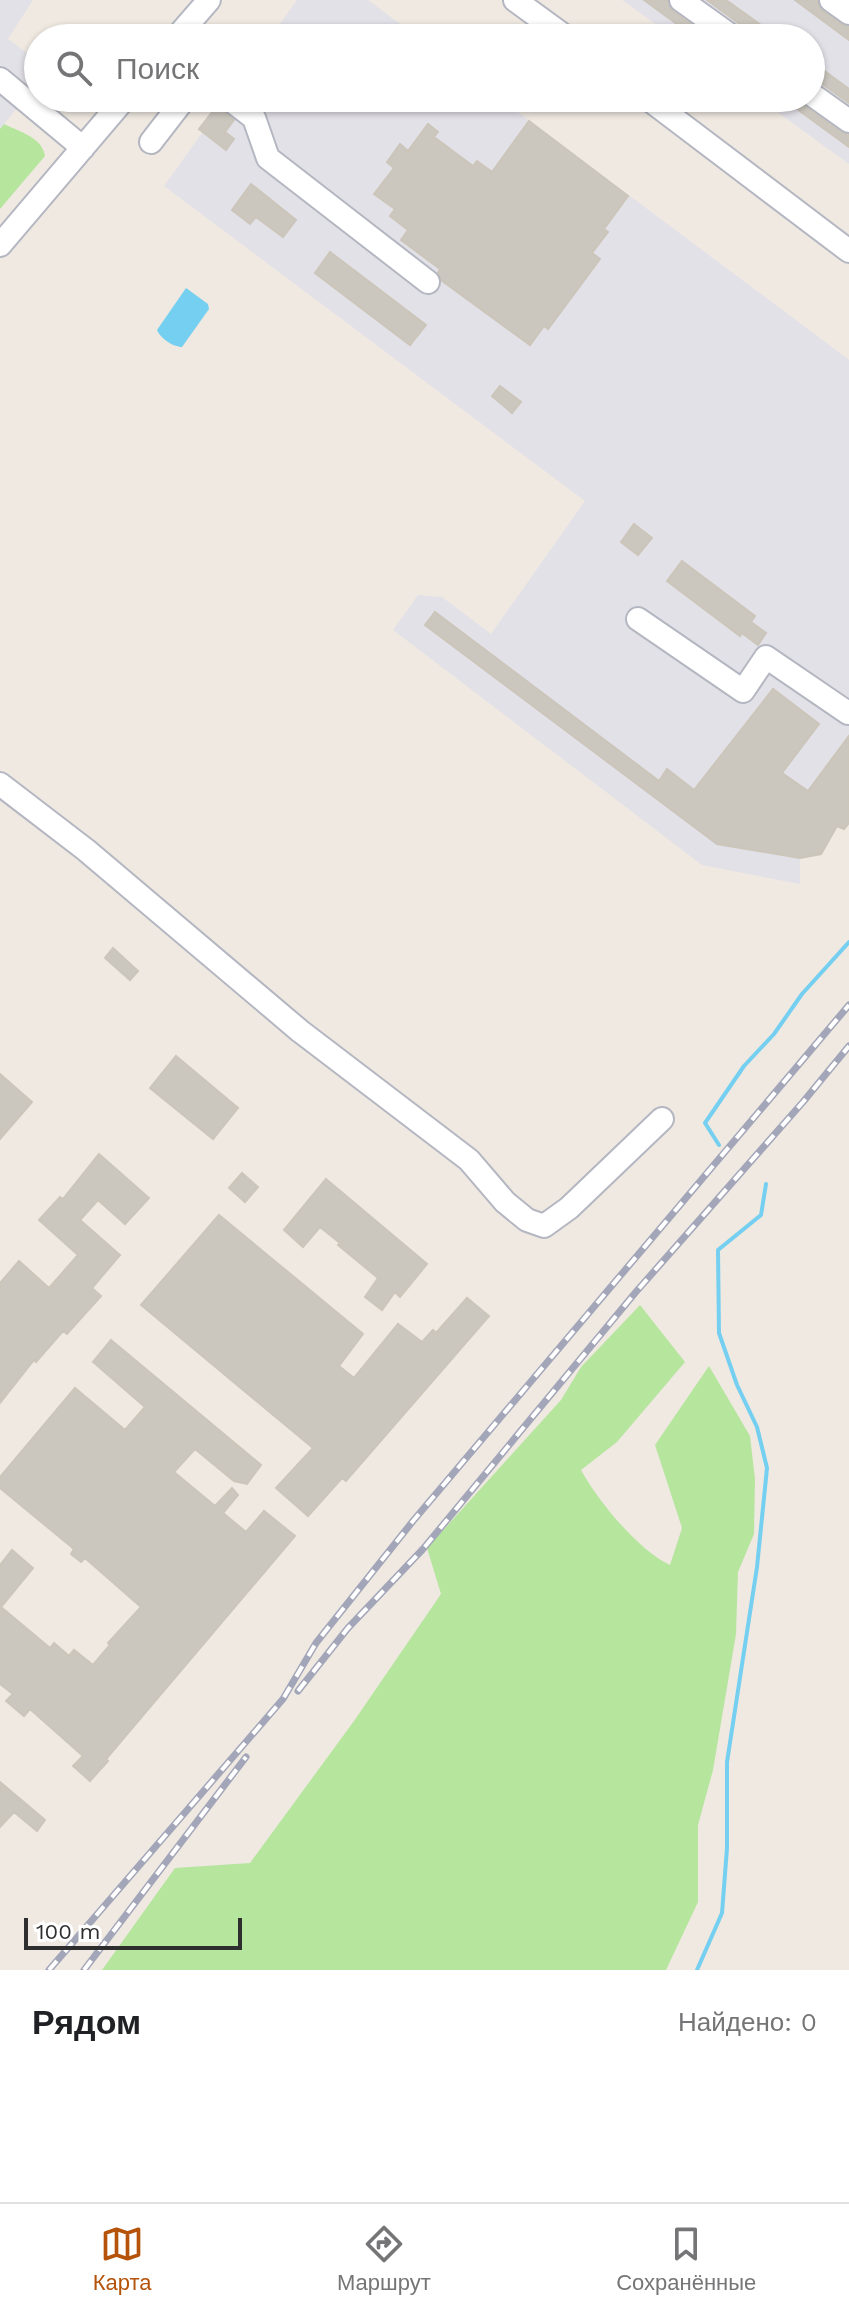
<!DOCTYPE html>
<html lang="ru">
<head>
<meta charset="utf-8">
<style>
	body { margin:0; font-family:"Work Sans",sans-serif; background:#f6f6f6; color:#202124 }
	.scale { position:absolute; left:24px; bottom:20px; width:218px; box-sizing:border-box; padding-left:8px; border:4px solid #2e2e2e; border-top:0; font-size:22px; line-height:28px; white-space:nowrap; color:#2e2e2e; -webkit-text-stroke:6px #fff; paint-order:stroke }
	.list { margin:0; padding:0; list-style:none }
	h2 { display:flex; justify-content:space-between; align-items:center; height:104px; margin:0; padding:0 32px; font-size:34px }
	h2 small { font-size:26px; font-weight:400; color:#757577 }
	.icon { flex:none; width:44px; height:44px; fill:none; stroke:currentColor; stroke-width:2; stroke-linecap:round; stroke-linejoin:round }
	.map { position:relative; flex:none; width:849px; height:1970px; overflow:hidden }
	.search { position:absolute; background:#fff; box-shadow:0 2px 6px #0004; left:24px; right:24px; top:24px; height:88px; display:flex; align-items:center; gap:20px; box-sizing:border-box; padding:0 28px; border-radius:44px; color:#757577; font-size:30px }
	.sheet { height:232px; background:#fff }
	nav { display:flex; justify-content:space-around; align-items:center; box-sizing:border-box; height:112px; border-top:2px solid #e0e0e0; background:#fff; font-size:22px; color:#757577 }
	nav a { display:grid; justify-items:center; gap:4px }
	nav .on { color:#b45309 }
	.map>svg:first-child { display:block }
	.industrial { fill:#e3e1e8 }
	.green { fill:#b6e59e }
	.water { fill:#75cff0 }
	.lines { fill:none; stroke-linecap:round; stroke-linejoin:round }
	.stream { stroke:#75cff0; stroke-width:4 }
	.building { fill:#cbc7bf; stroke:#cbc5ba; stroke-width:2 }
	.minor-casing { stroke:#b4b7c1; stroke-width:26 }
	.minor { stroke:#fff; stroke-width:22 }
	.rail-casing { stroke:#a3a6b8; stroke-width:7 }
	.rail { stroke:#fff; stroke-width:4; stroke-dasharray:12; stroke-linecap:butt }
</style>
</head>
<body>
<div class="map">
<svg width="849" height="1970" viewBox="0 0 849 1970">
	<rect width="100%" height="100%" fill="#efe9e1"/>
	<!-- industrial -->
	<path class="industrial" d="M0,0H33L8,39L38,61V82L0,129Z
		M297,0H368L419,38H270Z
		M622,0H849V164L758,98H811V38H675Z
		M227,98H499L849,360V823L844,829L837,826L821,854L800,858V884L702,865L393,630L418,595L442,597L491,634L585,501L164,186Z"/>
	<!-- green -->
	<path class="green" d="M4,124C20,132 42,137 45,156L0,209V129Z
		M640,1305L685,1362L617,1442L581,1470C598,1501 638,1550 670,1565L682,1528L655,1445L709,1366L750,1436L755,1479L754,1534L738,1572L736,1634L713,1770L698,1825V1902L666,1970H102L175,1868L250,1863L354,1721L441,1594L427,1548L561,1400L581,1367Z"/>
	<!-- water -->
	<path class="water" d="M186,288L208,304L209,309L182,347C173,347 160,338 157,330Z"/>
	<g class="lines">
		<!-- stream -->
		<path class="stream" d="M719,1145L705,1123L744,1066L774,1034L802,994L849,942
			M697,1970L722,1913L727,1848V1762L757,1567L767,1468L757,1427L737,1385L719,1333L718,1250L761,1215L766,1184"/>
	</g>
	<!-- building -->
	<path class="building" d="M644,0H667L673,11L710,38H696Z
		M707,0H726L779,38H759Z
		M795,0H817L823,11L841,24L849,27V40Z
		M811,61L849,89V103L811,76Z
		M782,98H798L803,105L841,132L849,135V147Z
		M217,106L234,120L225,132L234,139L226,150L199,129Z
		M529,121L628,196L604,229L608,232L592,253L600,259L548,329L544,326L530,345L441,280L438,273L440,269L401,240L408,230L390,216L395,209L374,194L394,168L387,162L400,144L408,151L428,124L438,132L434,137L473,166L477,161L492,172Z
		M251,184L296,220L283,237L256,217L250,224L232,210Z
		M330,252L426,325L410,345L315,273Z
		M500,386L521,402L512,413L492,396Z
		M634,524L652,538L638,555L621,542Z
		M682,561L755,616L751,622L766,633L758,645L742,633L740,636L667,581Z
		M435,612L659,781L667,769L694,790L773,689L819,724L782,773L808,791L849,736V823L844,829L837,826L821,854L800,858L717,844L425,625Z
		M113,948L138,971L130,980L105,958Z
		M176,1056L238,1108L213,1139L150,1088Z
		M0,1074L32,1102L0,1139Z
		M99,1154L149,1198L125,1224L98,1200L80,1220L120,1255L92,1288L101,1296L67,1334L63,1331L36,1362L34,1360L0,1403V1283L19,1261L49,1288L78,1255L39,1220L60,1197L63,1199Z
		M242,1173L258,1187L245,1202L229,1188Z
		M326,1179L427,1264L400,1297L395,1292L382,1310L365,1297L378,1278L338,1245L340,1243L320,1227L303,1247L284,1230Z
		M219,1215L363,1334L339,1366L354,1378L398,1324L422,1342L433,1330L436,1333L467,1298L489,1316L346,1481L342,1478L308,1516L276,1488L313,1448L141,1305Z
		M111,1340L261,1465L247,1484L234,1481L195,1449L174,1472L215,1506L232,1488L238,1495L223,1513L246,1532L264,1511L295,1536L106,1759L108,1761L90,1781L73,1766L83,1756L30,1709L24,1716L6,1701L13,1694L0,1684V1565L12,1550L33,1568L1,1607L50,1648L54,1643L69,1656L74,1650L93,1665L110,1645L108,1643L141,1607L85,1558L81,1562L71,1554L74,1549L0,1488V1477L75,1388L125,1430L145,1407L93,1362Z
		M0,1782L45,1820L37,1831L14,1812L0,1827Z"/>
	<g class="lines">
		<!-- minor casing -->
		<g class="minor-casing">
			<path id="minor" d="M515,0L567,38
				M681,0L734,38
				M831,0L849,13
				M176,38L209,0
				M0,79L83,148
				M811,94L849,121
				M228,98L254,118L268,158L428,282
				M647,98L849,251
				M151,142L185,98
				M0,245L125,98
				M638,619L743,691L766,657L848,713L849,711
				M0,784L86,850L300,1031L469,1160L505,1202L527,1220L544,1226L569,1208L662,1119"/>
		</g>
		<!-- minor -->
		<use href="#minor" class="minor"/>
		<!-- rail casing -->
		<g class="rail-casing">
			<path id="rail" d="M298,1691L348,1628L423,1549L635,1293L803,1102L849,1046
				M49,1970L283,1699L316,1643L413,1521L849,1005
				M84,1970L246,1757"/>
		</g>
		<!-- rail -->
		<use href="#rail" class="rail"/>
	</g>
</svg>
<div class="scale">100 m</div>
<div class="search"><svg class="icon" aria-label="search" viewBox="0 0 24 24"><circle cx="10" cy="10" r="6"/><path d="M15 15l6 6"/></svg>Поиск</div>
</div>
<section class="sheet">
<h2>Рядом<small>Найдено: 0</small></h2>
<ul class="list">
</ul>
</section>
<nav>
<a class="on"><svg class="icon" aria-label="map" viewBox="0 0 24 24"><path d="M3 6l6-2 6 2 6-2v14l-6 2-6-2-6 2zM9 4v14M15 6v14"/></svg>Карта</a>
<a><svg class="icon" aria-label="directions" viewBox="0 0 24 24"><path d="M12 3l9 9-9 9-9-9zM9 14v-3h6M13 9l2 2-2 2"/></svg>Маршрут</a>
<a><svg class="icon" aria-label="saved" viewBox="0 0 24 24"><path d="M7 4h10v16l-5-4-5 4z"/></svg>Сохранённые</a>
</nav>
</body>
</html>
